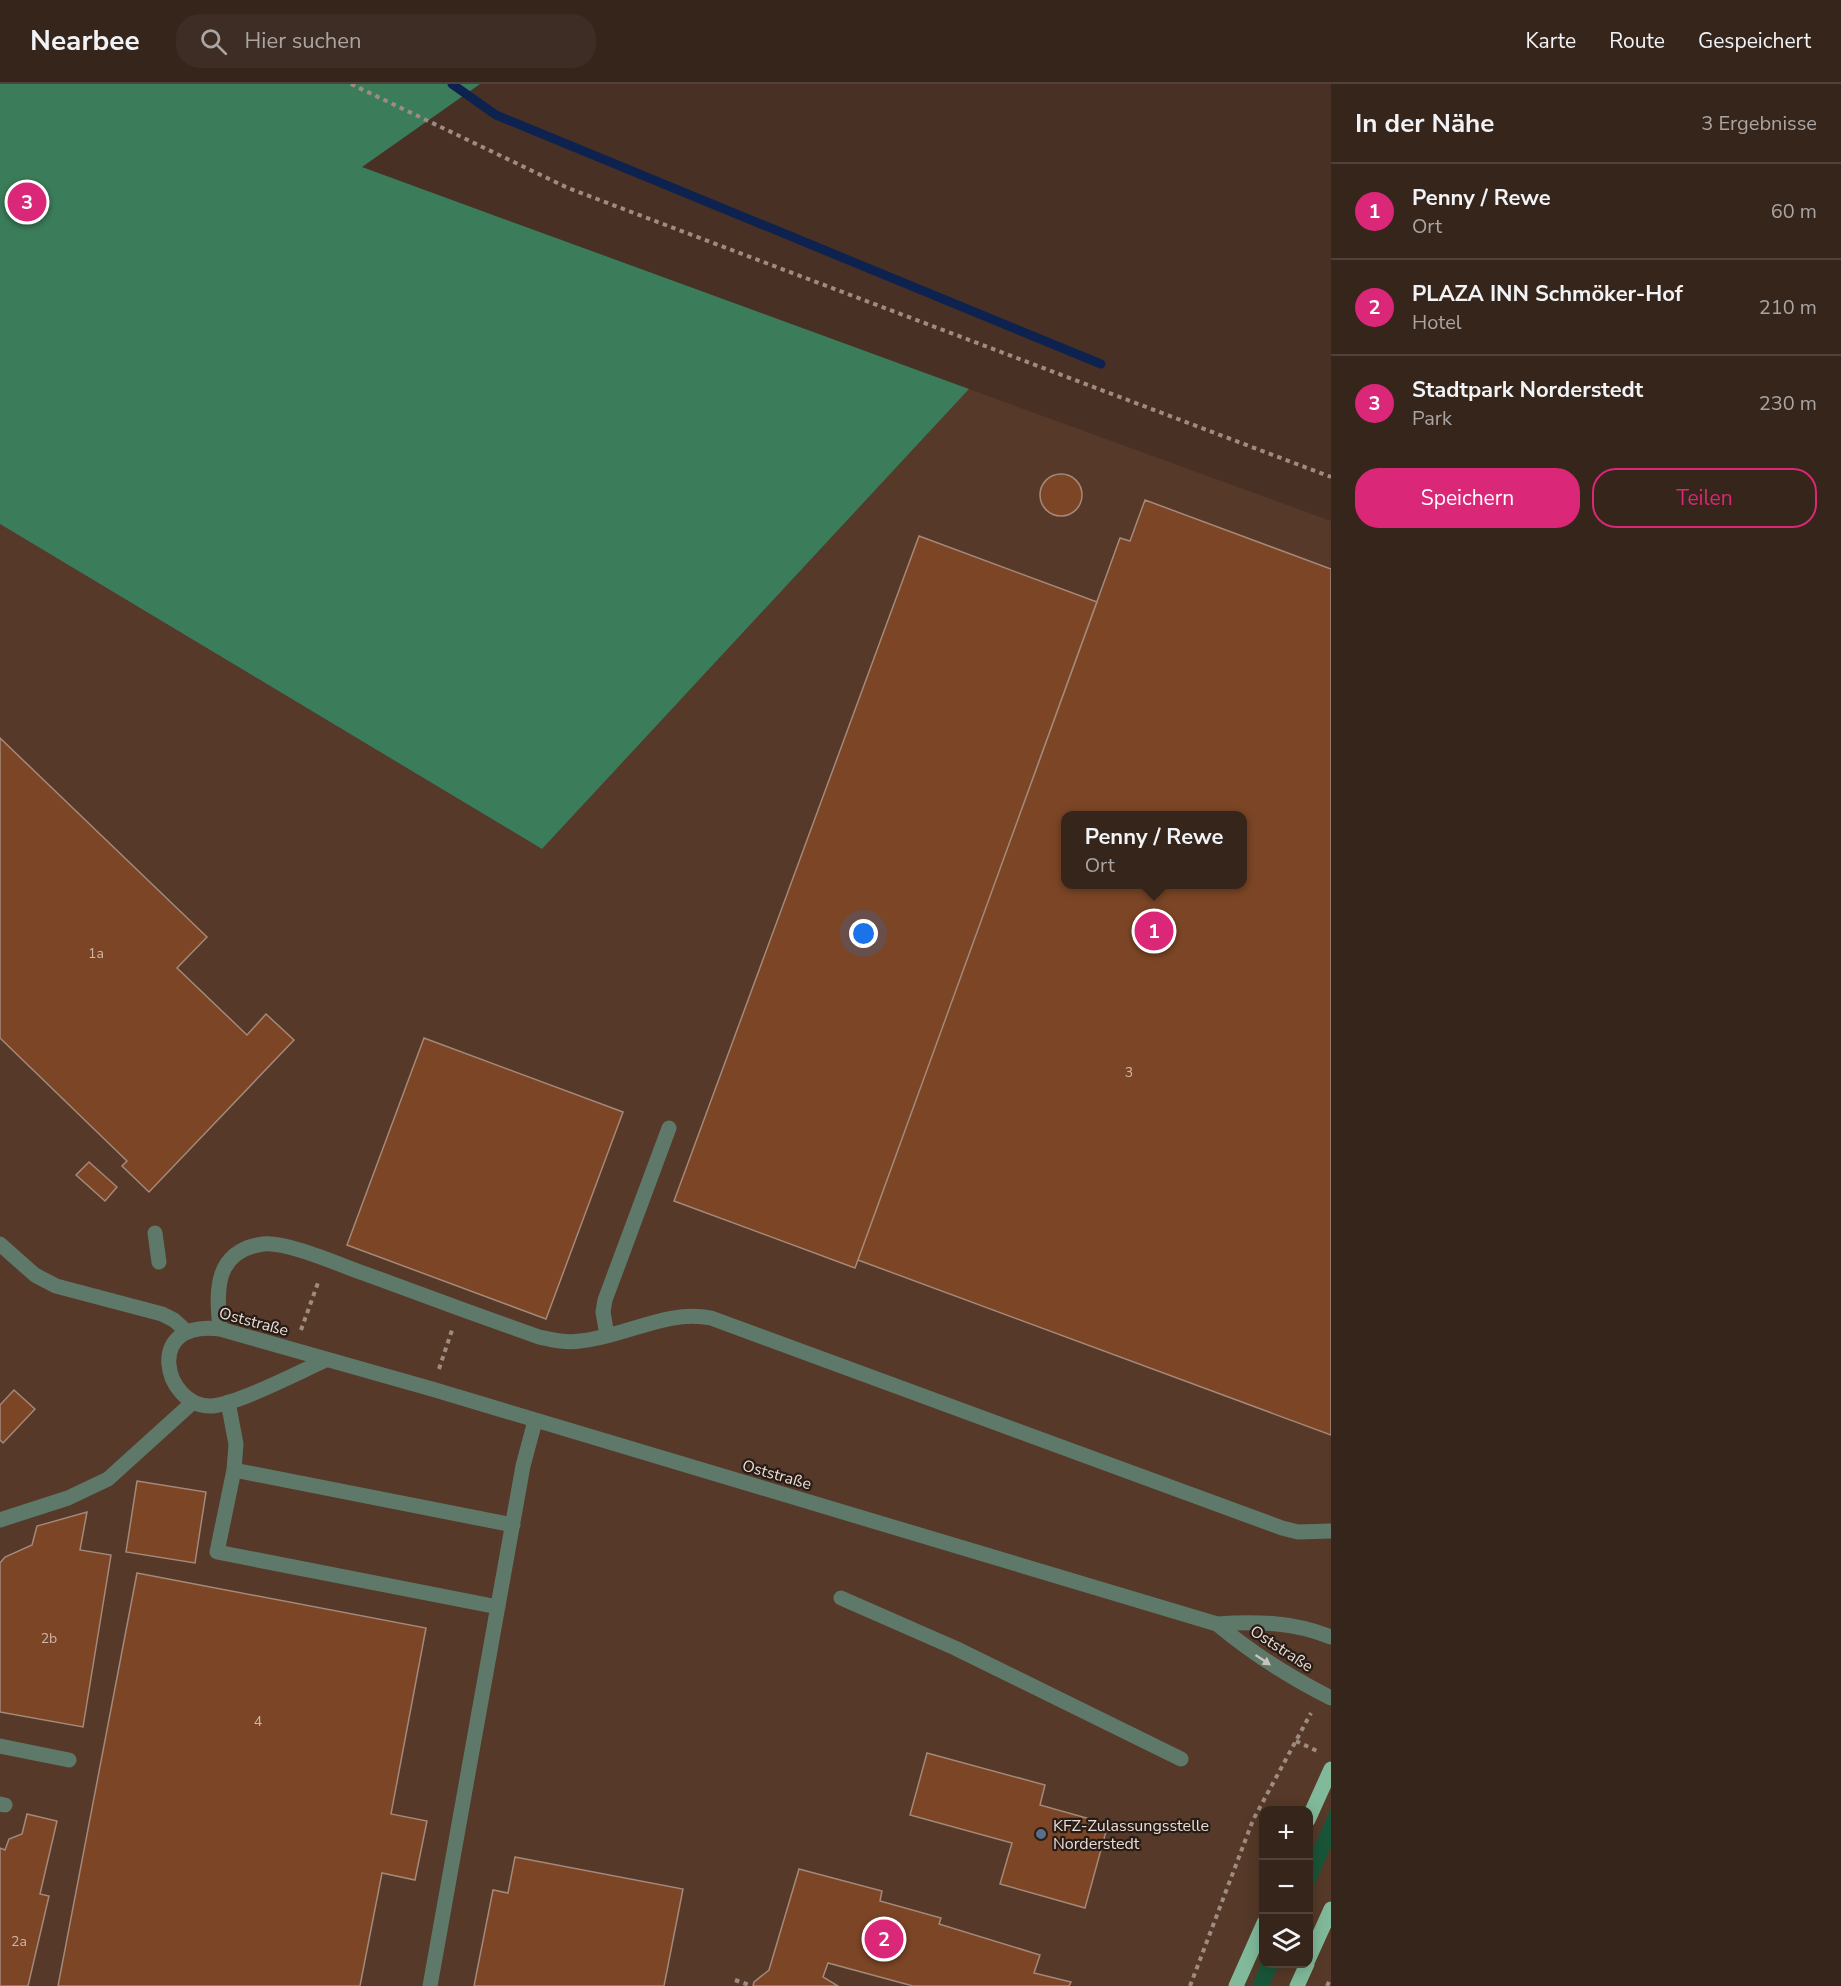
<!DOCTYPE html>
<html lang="de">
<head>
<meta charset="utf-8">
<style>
	body { margin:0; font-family:"Nunito Sans",sans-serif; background:#3d2d24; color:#f1f3f6 }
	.controls { position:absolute; right:18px; bottom:18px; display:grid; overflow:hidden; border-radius:12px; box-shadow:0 3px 15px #0003 }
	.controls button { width:54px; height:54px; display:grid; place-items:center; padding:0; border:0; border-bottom:2px solid #50423a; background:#36251b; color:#f1f3f6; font:30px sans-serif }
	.you { position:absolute; left:864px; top:850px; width:21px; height:21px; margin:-15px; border:4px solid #fff; border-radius:50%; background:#1a73e8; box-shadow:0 0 0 9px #1a73e833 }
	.badge { display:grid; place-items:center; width:39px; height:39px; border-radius:50%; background:#db2777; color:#fff; font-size:20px; font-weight:700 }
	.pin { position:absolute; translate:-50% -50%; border:3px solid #fff; box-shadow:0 2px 6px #0006 }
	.popup { position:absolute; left:1061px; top:727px; width:186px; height:78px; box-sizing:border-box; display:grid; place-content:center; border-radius:12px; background:#36251b; filter:drop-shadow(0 2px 4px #0005); font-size:20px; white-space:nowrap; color:#aaa5a3 }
	.popup b { font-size:22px; color:#f1f3f6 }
	.popup::after { content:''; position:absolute; left:50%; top:100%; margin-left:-12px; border:12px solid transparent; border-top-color:#36251b }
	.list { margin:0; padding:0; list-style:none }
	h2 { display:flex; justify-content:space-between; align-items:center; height:78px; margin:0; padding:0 24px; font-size:26px }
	h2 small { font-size:20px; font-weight:400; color:#aaa5a3 }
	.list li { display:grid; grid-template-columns:39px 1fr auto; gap:18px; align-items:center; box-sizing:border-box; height:96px; padding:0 24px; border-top:2px solid #50423a }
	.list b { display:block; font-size:22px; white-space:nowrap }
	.list p { margin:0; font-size:20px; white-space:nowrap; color:#aaa5a3 }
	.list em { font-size:20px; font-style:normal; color:#aaa5a3 }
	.actions { display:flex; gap:12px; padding:18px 24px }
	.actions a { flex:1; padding:14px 0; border:2px solid #db2777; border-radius:24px; text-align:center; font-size:21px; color:#db2777 }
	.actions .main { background:#db2777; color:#fff }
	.icon { flex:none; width:33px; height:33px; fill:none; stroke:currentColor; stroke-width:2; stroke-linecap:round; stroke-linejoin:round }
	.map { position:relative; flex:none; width:1331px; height:1902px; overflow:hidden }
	header { display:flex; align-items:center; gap:36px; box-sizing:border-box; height:84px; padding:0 30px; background:#36251b; border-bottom:2px solid #50423a }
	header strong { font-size:28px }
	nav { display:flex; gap:33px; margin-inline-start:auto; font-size:21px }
	.search { width:420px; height:54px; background:#3d2d24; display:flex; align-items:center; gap:15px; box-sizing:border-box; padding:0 21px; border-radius:24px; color:#aaa5a3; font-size:22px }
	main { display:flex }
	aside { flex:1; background:#36251b }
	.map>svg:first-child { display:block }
	.built { fill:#563928; fill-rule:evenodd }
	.green { fill:#195639 }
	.forest { fill:#3b7d5a }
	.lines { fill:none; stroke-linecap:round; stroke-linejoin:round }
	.stream { stroke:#0d224f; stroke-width:9 }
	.building { fill:#7c4626; stroke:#a4887a; stroke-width:1.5; fill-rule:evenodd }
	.path { stroke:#9f8c81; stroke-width:4; stroke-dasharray:4.5 4.5; stroke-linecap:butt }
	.minor { stroke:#5e796a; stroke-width:15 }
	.major { stroke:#81ba9b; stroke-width:15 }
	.oneway { fill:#c8c3ba }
	.service-dot { fill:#5c6f8a; stroke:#271c16; stroke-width:2 }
	.labels { text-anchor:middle; stroke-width:4.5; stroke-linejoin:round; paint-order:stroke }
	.number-label { font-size:14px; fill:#cfb6a8 }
	.street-label { font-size:16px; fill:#ebdcd4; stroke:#271c16 }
	.poi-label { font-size:16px; fill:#ebdcd4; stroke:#271c16; text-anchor:start }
</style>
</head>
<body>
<header>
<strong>Nearbee</strong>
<div class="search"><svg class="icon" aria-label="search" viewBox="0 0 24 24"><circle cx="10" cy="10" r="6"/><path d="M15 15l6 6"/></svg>Hier suchen</div>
<nav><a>Karte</a><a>Route</a><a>Gespeichert</a></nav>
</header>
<main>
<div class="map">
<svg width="1331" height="1902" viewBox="0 0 1331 1902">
	<rect width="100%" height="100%" fill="#483124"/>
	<!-- built -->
	<path class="built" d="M969,305L1331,437V1902H0V440L542,765ZM1066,732H1242V800H1066ZM1264,1726H1308V1880H1264Z"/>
	<!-- green -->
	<path class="green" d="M1331,1724V1763L1309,1813V1774Z
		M1263,1874L1264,1880H1279L1269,1902H1252Z"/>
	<!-- forest -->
	<path class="forest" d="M0,0H480L362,83L969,305L542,765L0,440Z"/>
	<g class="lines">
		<!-- stream -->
		<path class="stream" d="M452,0L496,31L1101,280"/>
	</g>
	<!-- building -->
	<path class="building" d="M1040 411a21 21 0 1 1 42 0a21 21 0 1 1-42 0Z
		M1145,416L1331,485V1351L858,1176L1120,454L1130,457ZM1066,732H1242V800H1066Z
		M919,452L1097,518L855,1184L674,1117Z
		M0,654L207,853L177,884L247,951L266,930L294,956L149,1108L122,1082L127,1077L0,954Z
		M424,954L623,1028L546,1235L347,1161Z
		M89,1078L117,1103L105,1117L76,1091Z
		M14,1306L35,1325L3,1359L0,1356V1321Z
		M137,1397L206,1408L195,1479L126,1468Z
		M87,1428L80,1466L111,1471L83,1643L0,1628V1479L5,1473L32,1461L37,1442Z
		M137,1489L426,1544L391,1730L427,1737L415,1796L382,1789L360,1902H58Z
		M927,1669L1045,1701L1040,1721L1108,1740L1085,1824L1000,1800L1012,1759L910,1731Z
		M27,1730L57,1737L40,1810L49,1812L28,1902H0V1764L5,1766L9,1755L22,1750Z
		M515,1773L683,1805L664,1902H474L493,1806L508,1809Z
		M799,1785L882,1807L880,1817L941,1834L939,1840L1040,1871L1034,1889L1071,1898L1069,1902H913L828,1879L823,1893L838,1902H753L754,1898L769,1886Z"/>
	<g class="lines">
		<!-- path -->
		<path class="path" d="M351,0L568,104L1331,393
			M301,1246L319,1196
			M439,1285L452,1246
			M1296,1657L1317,1667
			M735,1896L752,1902
			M1190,1902L1253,1736L1311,1629
			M1327,1902L1331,1894"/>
		<!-- minor -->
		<path class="minor" d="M155,1149L159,1178
			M0,1160L35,1191L56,1202L162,1230L174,1236L185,1246
			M220,1245C216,1207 214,1167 263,1160C286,1157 340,1181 363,1189C422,1211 480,1232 539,1253C553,1256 566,1259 580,1257C625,1253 666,1225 711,1234L1282,1444L1298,1448L1331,1447
			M607,1251L603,1228L605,1216L669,1044
			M326,1276C301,1287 234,1322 210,1322C164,1322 143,1235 220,1245L432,1305L1217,1540C1256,1537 1294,1538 1331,1553
			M228,1318L236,1360L234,1386
			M0,1436L68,1414L108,1395L192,1319
			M841,1514L955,1564L1181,1675
			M498,1523L217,1468L234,1386L513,1441
			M1217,1540C1253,1570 1289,1593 1331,1614
			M0,1662L69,1676
			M0,1720L5,1721
			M430,1902L523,1382L535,1337"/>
		<!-- major -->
		<path class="major" d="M1308,1736L1331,1685
			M1308,1876L1331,1825
			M1236,1902L1264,1839
			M1297,1902L1307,1880"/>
	</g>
	<!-- one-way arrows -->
	<defs><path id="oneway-solid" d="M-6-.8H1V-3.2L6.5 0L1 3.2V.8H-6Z" transform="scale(1.5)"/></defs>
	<use class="oneway" href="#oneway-solid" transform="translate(1263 1576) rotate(34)"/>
	<!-- markers -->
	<circle class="service-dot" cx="1041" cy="1750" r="6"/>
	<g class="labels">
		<!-- number labels -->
		<g class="number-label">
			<text x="96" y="874">1a</text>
			<text x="1129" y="993">3</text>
			<text x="49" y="1559">2b</text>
			<text x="258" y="1642">4</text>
			<text x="19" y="1862">2a</text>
		</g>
		<!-- street labels -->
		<g class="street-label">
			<text transform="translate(254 1237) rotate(15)" y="6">Oststraße</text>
			<text transform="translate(777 1390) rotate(16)" y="6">Oststraße</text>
			<text transform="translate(1282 1564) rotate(33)" y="6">Oststraße</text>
		</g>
		<!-- poi labels -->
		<g class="poi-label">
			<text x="1053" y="1747">KFZ-Zulassungsstelle<tspan x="1053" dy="18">Norderstedt</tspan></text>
		</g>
	</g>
</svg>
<div class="controls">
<button>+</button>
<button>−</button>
<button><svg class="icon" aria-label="layers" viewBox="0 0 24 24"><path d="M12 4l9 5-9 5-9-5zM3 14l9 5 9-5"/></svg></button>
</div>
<div class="you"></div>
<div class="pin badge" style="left:1154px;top:847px">1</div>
<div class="popup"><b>Penny / Rewe</b>Ort</div>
<div class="pin badge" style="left:884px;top:1855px">2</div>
<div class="pin badge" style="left:27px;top:118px">3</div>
</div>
<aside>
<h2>In der Nähe<small>3 Ergebnisse</small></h2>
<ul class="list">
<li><span class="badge">1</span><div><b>Penny / Rewe</b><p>Ort</p></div><em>60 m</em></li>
<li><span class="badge">2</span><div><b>PLAZA INN Schmöker-Hof</b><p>Hotel</p></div><em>210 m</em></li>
<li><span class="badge">3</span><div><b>Stadtpark Norderstedt</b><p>Park</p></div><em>230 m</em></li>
</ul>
<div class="actions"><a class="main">Speichern</a><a>Teilen</a></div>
</aside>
</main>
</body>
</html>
